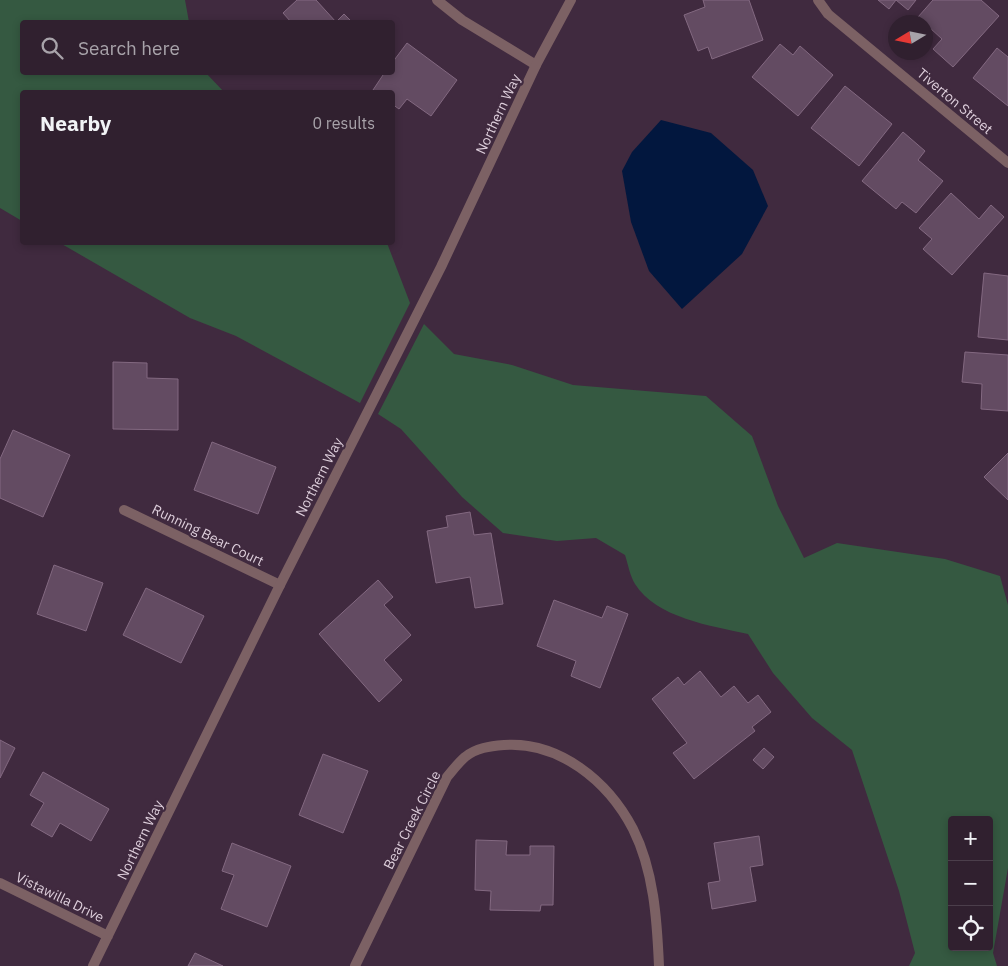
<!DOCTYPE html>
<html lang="en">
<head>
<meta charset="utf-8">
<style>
	body { margin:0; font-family:"IBM Plex Sans",sans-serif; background:#382837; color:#f1f3f6 }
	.controls { position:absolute; right:15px; bottom:15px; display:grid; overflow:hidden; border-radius:5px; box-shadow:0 2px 8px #0003 }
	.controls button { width:45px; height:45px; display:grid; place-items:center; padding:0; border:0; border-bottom:1px solid #4b3e4b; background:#30202f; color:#f1f3f6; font:25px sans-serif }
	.compass { position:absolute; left:888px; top:15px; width:45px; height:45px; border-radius:50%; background:#30202f; box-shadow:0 2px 8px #0003; rotate:260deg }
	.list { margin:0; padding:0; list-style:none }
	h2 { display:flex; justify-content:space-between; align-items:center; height:65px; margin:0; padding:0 20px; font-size:21px }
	h2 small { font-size:16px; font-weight:400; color:#a8a3aa }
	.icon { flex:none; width:28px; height:28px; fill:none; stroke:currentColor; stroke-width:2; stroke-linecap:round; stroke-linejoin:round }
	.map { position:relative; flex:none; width:1008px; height:966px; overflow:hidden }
	.search { position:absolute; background:#30202f; box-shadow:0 2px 8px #0003; left:20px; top:20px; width:375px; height:55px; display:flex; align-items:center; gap:12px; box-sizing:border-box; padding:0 18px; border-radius:5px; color:#a8a3aa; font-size:19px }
	.panel { position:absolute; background:#30202f; box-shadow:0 2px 8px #0003; left:20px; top:90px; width:375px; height:155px; border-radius:5px }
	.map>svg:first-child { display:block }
	.green { fill:#355941; fill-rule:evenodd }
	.water { fill:#02173e }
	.building { fill:#634b62; stroke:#836981 }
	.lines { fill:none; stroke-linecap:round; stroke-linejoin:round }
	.minor { stroke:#7c6164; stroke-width:10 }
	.tertiary { stroke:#7c6164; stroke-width:10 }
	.labels { text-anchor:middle; stroke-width:4.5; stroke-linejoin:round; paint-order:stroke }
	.street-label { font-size:14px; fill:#ddcedb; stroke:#402a3f }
</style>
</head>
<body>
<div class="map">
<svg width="1008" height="966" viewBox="0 0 1008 966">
	<rect width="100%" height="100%" fill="#402a3f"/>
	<!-- green -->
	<path class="green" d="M0,0H185L189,22H22V72L206,73L224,92H22V221L0,208Z
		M60,243H387L410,303L360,403L236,336L190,318Z
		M424,324L454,354L512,365L573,385L706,396L752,436L778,506L804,558L837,543L945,559L1000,576L1008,605V868L993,953L997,966H909L915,953L899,891L852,750L812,718L773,673L748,634C712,626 656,618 635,584C630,576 628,564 625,555L596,538L557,541L503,533L462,497L401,429L378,414ZM952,820H989V947H952Z"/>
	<!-- water -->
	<path class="water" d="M661,120L711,133L753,170L768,206L742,254L682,309L649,271L631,222L622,171L632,152Z"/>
	<!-- building -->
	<path class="building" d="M297,0H316L336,22L344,14L352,22H291L283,13Z
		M703,0H749L763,40L712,59L708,47L698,51L684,15L705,7Z
		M878,0H916L908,10L896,0L889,9Z
		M933,0H981L999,16L953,67L933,49L942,39L918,17Z
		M407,43L457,80L431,116L407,99L399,109L392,104V92H376L373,90L385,72H392V63Z
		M780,44L793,55L800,46L833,75L798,116L752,77Z
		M997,48L1008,57V106L973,78Z
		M845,86L892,124L859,166L811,128Z
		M903,132L925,151L918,160L943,181L916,213L902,202L896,209L862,181Z
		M951,193L979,219L991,205L1004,217L952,275L923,249L932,239L919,228Z
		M984,273L1008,276V340L978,337Z
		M965,352L1008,355V411L981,409L982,384L962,382Z
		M113,362L147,363V378L178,379V430L113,429Z
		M13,430L70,455L43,517L0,498V459Z
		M212,442L276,467L258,514L194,490Z
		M1008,453V500L984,477Z
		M470,512L474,535L491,533L503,604L475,608L470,577L436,583L427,531L448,527L446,516Z
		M54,565L103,583L86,631L37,614Z
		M378,580L393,597L384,605L411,635L384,660L402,680L379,702L319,634Z
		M146,588L204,616L181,663L123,635Z
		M554,600L602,618L607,606L628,614L600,688L571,676L576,661L537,646Z
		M700,671L721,697L734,686L748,703L758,695L771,712L752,727L755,731L694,779L673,753L687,743L652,699L678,677L684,685Z
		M0,740L15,748L0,778Z
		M764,748L774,757L763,769L753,760Z
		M323,754L368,771L343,833L299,815Z
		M43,772L109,809L91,841L60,823L52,837L31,825L44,803L30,795Z
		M759,836L763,865L750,867L756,901L712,909L708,883L720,881L714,843Z
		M476,840L507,841L506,855H530V846H554L553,905H541L540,911L490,910L491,891L475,890Z
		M232,843L291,866L267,927L221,909L234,875L222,871Z
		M195,953L223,966H188Z"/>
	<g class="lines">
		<!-- minor -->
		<path class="minor" d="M437,0L462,20L536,65
			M818,0L828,14L1008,163
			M124,510L280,585
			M355,966L447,777C453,770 458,763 465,757C476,748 490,746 504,745C559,741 608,781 633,829C654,871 657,920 659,966"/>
		<!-- tertiary -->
		<path class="tertiary" d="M0,883L108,936
			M93,966L280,585L441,267L536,65L571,0"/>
	</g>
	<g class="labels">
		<!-- street labels -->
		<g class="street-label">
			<text transform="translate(955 101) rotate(40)" y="5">Tiverton Street</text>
			<text transform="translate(498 114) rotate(-65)" y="5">Northern Way</text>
			<text transform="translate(319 477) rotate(-63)" y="5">Northern Way</text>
			<text transform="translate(208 535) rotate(26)" y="5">Running Bear Court</text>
			<text transform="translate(412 820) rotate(-63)" y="5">Bear Creek Circle</text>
			<text transform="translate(140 840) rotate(-64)" y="5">Northern Way</text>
			<text transform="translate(60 897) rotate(26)" y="5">Vistawilla Drive</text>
		</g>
	</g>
</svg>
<div class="controls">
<button>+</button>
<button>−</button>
<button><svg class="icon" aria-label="locate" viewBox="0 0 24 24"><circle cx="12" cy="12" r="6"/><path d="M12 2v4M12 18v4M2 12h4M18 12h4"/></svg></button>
</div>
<svg class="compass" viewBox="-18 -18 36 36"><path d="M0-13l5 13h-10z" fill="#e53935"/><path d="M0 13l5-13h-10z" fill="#a8a3aa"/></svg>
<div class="search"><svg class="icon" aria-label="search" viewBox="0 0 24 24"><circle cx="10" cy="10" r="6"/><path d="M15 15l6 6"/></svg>Search here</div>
<section class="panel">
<h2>Nearby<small>0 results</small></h2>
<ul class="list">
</ul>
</section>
</div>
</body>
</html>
